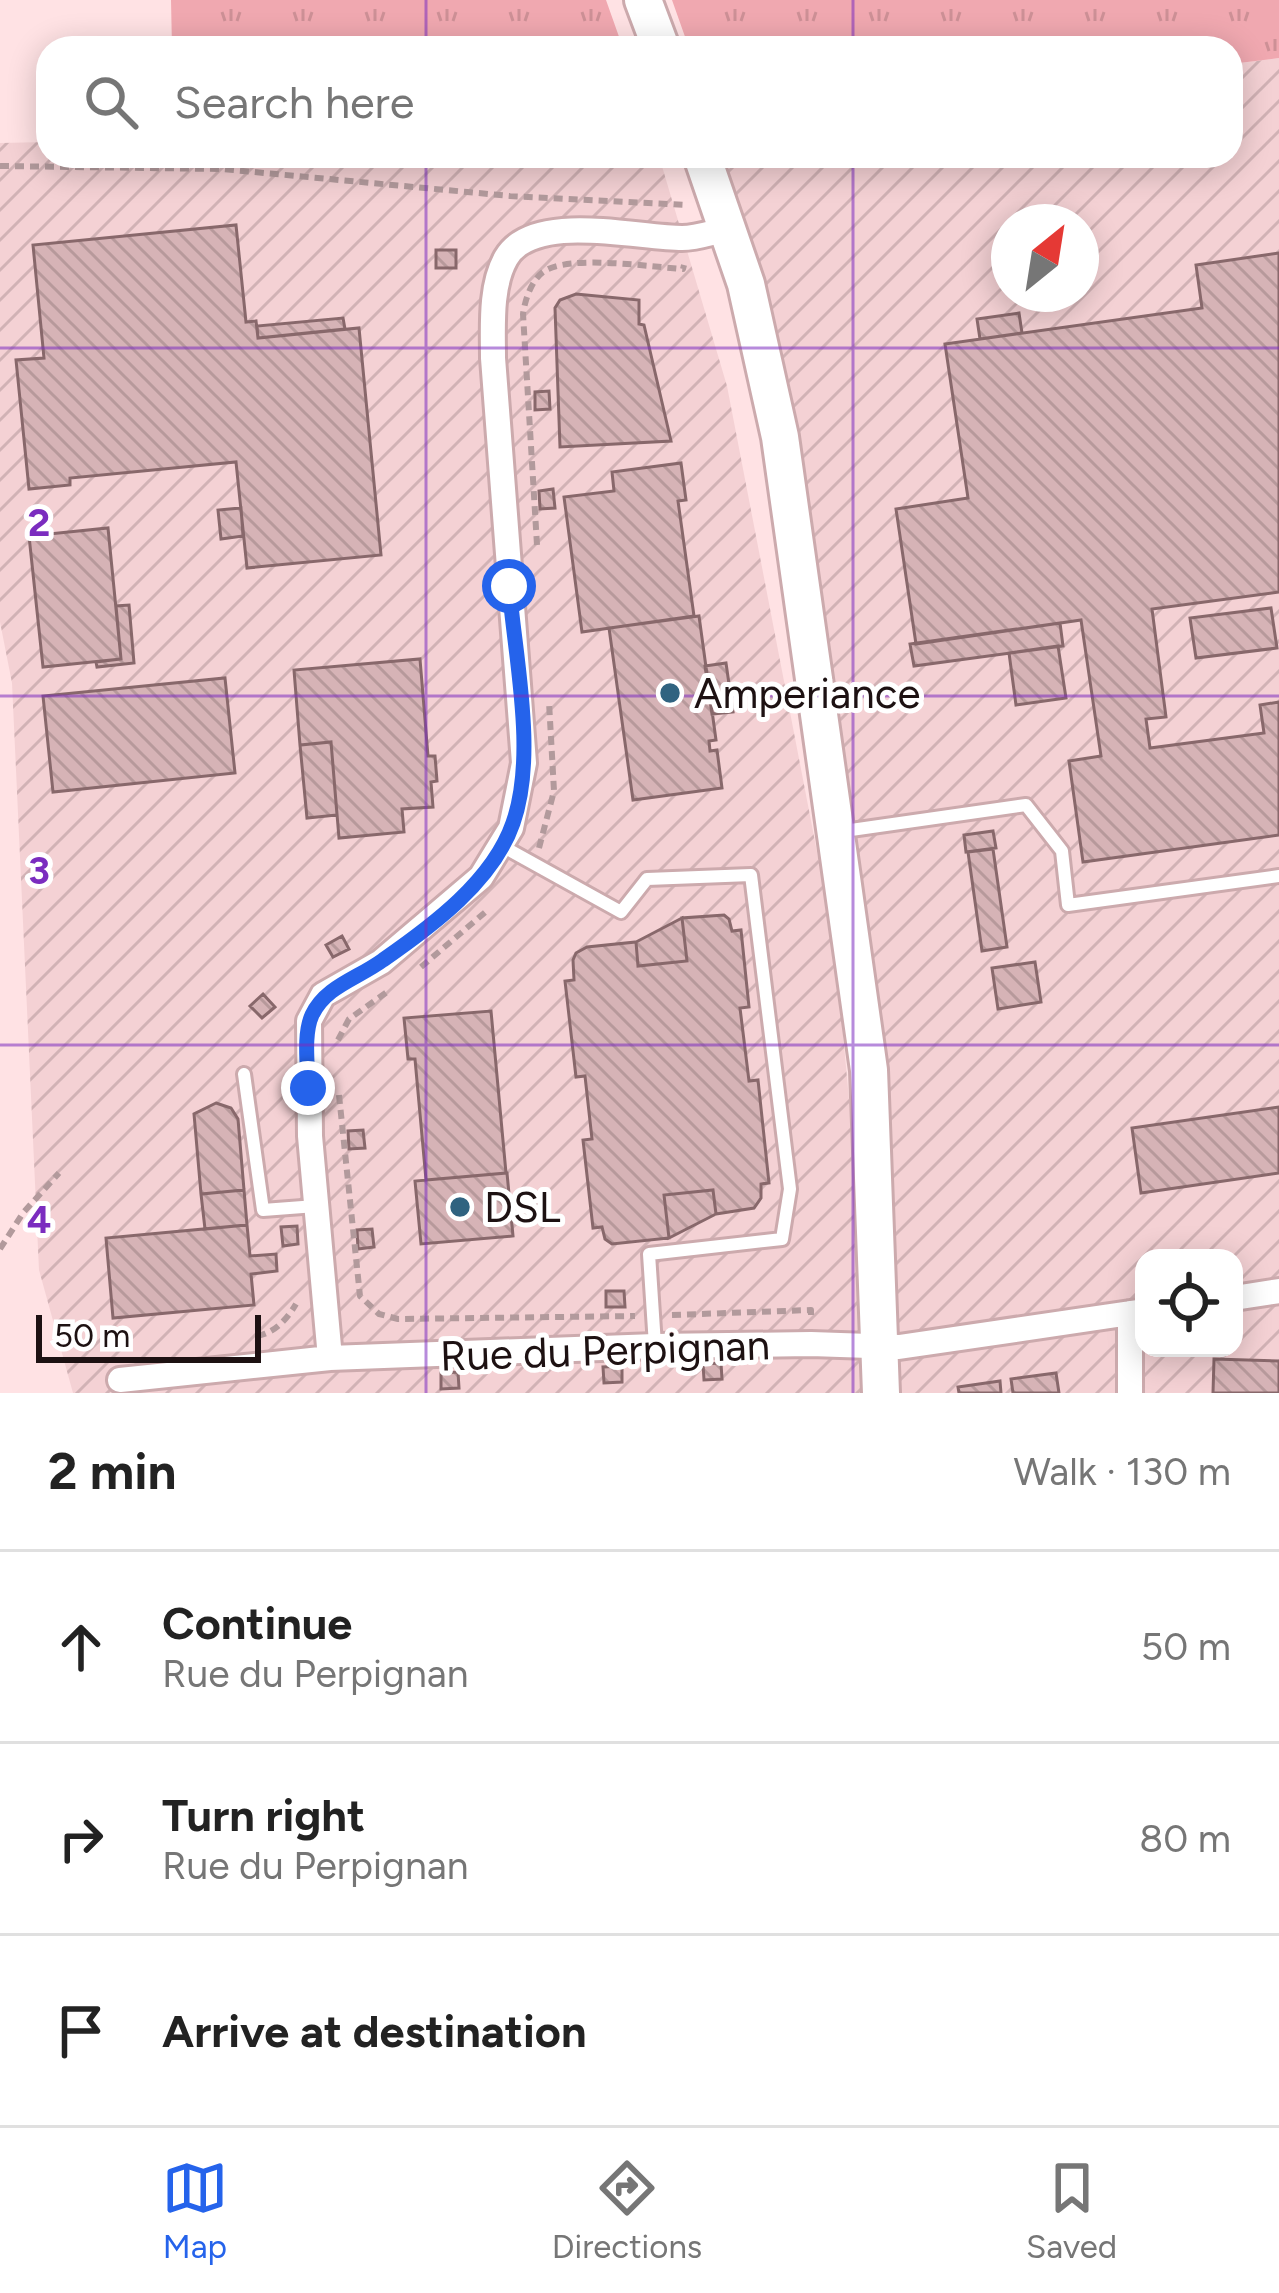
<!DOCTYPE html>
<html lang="en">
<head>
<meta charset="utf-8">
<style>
	body { margin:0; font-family:Figtree,sans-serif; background:#f6f6f6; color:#222 }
	.controls { position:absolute; right:36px; bottom:36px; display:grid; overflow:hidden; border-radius:24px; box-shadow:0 6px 30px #0003 }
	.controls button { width:108px; height:108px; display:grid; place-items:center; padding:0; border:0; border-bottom:3px solid #e0e0e0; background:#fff; color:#222; font:60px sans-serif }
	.compass { position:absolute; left:991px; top:204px; width:108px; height:108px; border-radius:50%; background:#fff; box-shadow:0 6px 30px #0003; rotate:30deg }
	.scale { position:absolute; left:36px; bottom:30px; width:225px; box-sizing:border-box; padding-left:12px; border:6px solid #1d1112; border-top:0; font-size:33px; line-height:42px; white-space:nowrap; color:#1d1112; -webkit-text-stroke:9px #fff; paint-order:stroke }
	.stop { position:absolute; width:36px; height:36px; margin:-27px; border:9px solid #2563eb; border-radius:50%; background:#fff }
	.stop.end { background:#2563eb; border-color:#fff; box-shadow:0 3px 12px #0008 }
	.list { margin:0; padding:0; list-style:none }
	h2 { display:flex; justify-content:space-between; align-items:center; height:156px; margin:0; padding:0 48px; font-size:51px }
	h2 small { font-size:39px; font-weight:400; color:#767676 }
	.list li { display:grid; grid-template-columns:78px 1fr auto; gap:36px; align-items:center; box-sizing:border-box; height:192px; padding:0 48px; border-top:3px solid #e0e0e0 }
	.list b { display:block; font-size:45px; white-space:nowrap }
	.list p { margin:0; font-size:39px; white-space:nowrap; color:#767676 }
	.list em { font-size:39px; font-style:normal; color:#767676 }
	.icon { flex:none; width:66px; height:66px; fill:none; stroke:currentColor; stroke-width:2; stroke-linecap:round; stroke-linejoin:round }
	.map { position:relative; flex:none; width:1279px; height:1393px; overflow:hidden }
	.search { position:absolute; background:#fff; box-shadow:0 6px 30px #0003; left:36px; right:36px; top:36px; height:132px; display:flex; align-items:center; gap:30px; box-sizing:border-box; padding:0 42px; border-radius:36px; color:#767676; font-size:45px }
	.sheet { height:732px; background:#fff }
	nav { display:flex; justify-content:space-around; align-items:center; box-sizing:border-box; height:168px; border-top:3px solid #e0e0e0; background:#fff; font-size:33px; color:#767676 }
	nav a { display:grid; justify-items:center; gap:6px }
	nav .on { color:#2563eb }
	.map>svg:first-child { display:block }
	.industrial { fill:url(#industrial-furrows); fill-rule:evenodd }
	.grass { fill:url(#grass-tufts) }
	.building { fill:url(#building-back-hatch); stroke:#88686b; stroke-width:3 }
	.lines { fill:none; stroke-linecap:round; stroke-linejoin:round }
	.lane-casing { stroke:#ccaaad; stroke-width:18 }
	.street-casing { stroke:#ccaaad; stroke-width:30 }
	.secondary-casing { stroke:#ccaaad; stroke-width:42 }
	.path { stroke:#b29a9c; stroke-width:6; stroke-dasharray:9 6; stroke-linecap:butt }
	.lane { stroke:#fff; stroke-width:12 }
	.street { stroke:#fff; stroke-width:24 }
	.secondary { stroke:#fff; stroke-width:36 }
	.route { stroke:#2563eb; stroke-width:15 }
	.grid { fill:none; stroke:#7b2cbf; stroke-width:3; stroke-opacity:0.55 }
	.poi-dot { fill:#306380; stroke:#fff; stroke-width:4.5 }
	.labels { text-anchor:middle; stroke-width:10; stroke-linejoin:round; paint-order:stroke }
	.poi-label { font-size:42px; fill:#1d1112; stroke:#fff; text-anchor:start }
	.street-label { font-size:42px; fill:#1d1112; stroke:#fff }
	.grid-label { font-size:39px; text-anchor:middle; font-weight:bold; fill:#7b2cbf; stroke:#fff; stroke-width:10; stroke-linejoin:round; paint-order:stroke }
</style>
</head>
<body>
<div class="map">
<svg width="1279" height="1393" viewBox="0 0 1279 1393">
	<defs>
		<pattern id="industrial-furrows" width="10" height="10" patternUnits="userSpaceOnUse" patternTransform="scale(3)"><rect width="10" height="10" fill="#f4d1d4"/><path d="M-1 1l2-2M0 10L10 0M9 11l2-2" fill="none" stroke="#d1b2b5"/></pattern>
		<pattern id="grass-tufts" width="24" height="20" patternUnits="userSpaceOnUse" patternTransform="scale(3)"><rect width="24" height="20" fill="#f0a8b0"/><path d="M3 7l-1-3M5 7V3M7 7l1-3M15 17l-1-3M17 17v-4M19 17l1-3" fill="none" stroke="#cd9096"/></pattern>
		<pattern id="building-back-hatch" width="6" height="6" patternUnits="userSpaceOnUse" patternTransform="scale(3)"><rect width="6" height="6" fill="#d6b3b6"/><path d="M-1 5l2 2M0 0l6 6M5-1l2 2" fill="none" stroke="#b7999b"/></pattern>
	</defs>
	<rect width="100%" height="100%" fill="#ffe2e4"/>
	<!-- industrial -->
	<path class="industrial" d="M1279,58V1393H898L796,435L723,156H1231V64ZM1009,222H1081V294H1009ZM1144,1258H1234V1348H1144Z
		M48,142V156H659L727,386L835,945L866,1288V1393H73L39,1270L12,683L0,622V143Z"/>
	<!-- grass -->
	<path class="grass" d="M171,0H606L623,48H172Z
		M672,0H1279V58L1231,64V48H689Z"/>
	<!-- building -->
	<path class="building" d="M236,225L246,322L256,321L258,338L359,328L381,555L247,568L236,462L70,478V485L29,489L16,360L44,358L33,245Z
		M436,250H456V268H436Z
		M1279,253V592L1152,609L1166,717L1146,719L1150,748L1264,733L1260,705L1279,702V835L1083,862L1069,761L1101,756L1081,620L916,644L896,509L968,498L945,344L1202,308L1196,265Z
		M576,294L639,300V324L644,325L671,441L560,447L555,308L560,300Z
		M1019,313L1022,333L980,339L977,319Z
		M343,318L345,329L258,338L257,326Z
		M549,391L550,409L535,410V392Z
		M681,463L686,500L678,501L694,616L582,632L564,497L614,491L612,472Z
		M553,489L555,508L540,509L539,491Z
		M241,508L243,536L221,539L218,510Z
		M108,528L121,659L43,667L29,536Z
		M129,605L134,663L97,667L96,662L121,659L116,606Z
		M1271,608L1277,648L1196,658L1190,618Z
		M699,616L716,740L709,741L710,751L717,750L722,788L633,800L609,628Z
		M1060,623L1063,646L914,666L910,644Z
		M1058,646L1066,698L1016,705L1009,653Z
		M420,659L428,756H435L437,781L431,782L433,807L402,809L404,832L339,838L331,742L300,745L294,670Z
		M726,663L733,712L712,714L705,666Z
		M225,678L235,773L53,792L43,696Z
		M331,742L337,815L307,818L300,745Z
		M993,831L996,848L966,852L964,835Z
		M993,849L1007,947L982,951L968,852Z
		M724,915L729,919L732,931L741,930L749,1007L740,1008L749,1081L758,1080L769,1183L761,1184V1198L754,1208L716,1214L713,1190L664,1195L669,1238L612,1244L605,1239L602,1227L593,1228L583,1140L592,1139L585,1076L576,1077L565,981L574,980L573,960L576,953L587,947L636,942L638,966L687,961L682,918Z
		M682,918L687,961L638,966L636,942Z
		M342,936L349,949L333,957L326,945Z
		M1035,962L1041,1002L998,1009L992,968Z
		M263,994L275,1007L262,1018L250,1006Z
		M491,1011L506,1173L426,1180L415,1059H408L404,1018Z
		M216,1103L231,1108L238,1119L244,1190L201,1194L194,1114Z
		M1279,1107V1173L1141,1193L1132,1128Z
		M363,1130L365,1148L349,1149L348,1131Z
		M507,1173L513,1236L421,1244L415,1181Z
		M244,1190L247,1225L205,1229L201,1194Z
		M713,1190L716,1214L669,1238L664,1195Z
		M247,1225L250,1256L276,1254L277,1271L251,1274L254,1305L113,1318L106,1238Z
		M297,1226L298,1244L283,1246L281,1227Z
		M372,1229L374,1247L358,1249L357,1230Z
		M606,1291H624L625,1307H606Z
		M1214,1359L1279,1361V1393H1213Z
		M721,1363L722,1379L704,1380L703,1364Z
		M622,1366V1382L604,1383L603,1367Z
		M458,1372L459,1388L441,1389V1373Z
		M1056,1373L1059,1393H1013L1011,1379Z
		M1000,1381L1001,1393H959L958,1387Z"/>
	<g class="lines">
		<!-- lane casing -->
		<g class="lane-casing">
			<path id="lane" d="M837,832L1026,805L1062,851L1068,905L1279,876
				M502,846L621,912L647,879L751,875L790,1189L782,1239L649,1254L655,1345
				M244,1074L263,1210L316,1206"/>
		</g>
		<!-- street casing -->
		<g class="street-casing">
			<path id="street" d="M1234,1298L1279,1291
				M330,1358L310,1136L309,1021L323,995L381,962L481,877L511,828L524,763L493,358C493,327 490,286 506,258C533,211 637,238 682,238C697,238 713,232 728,229
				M120,1380L330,1358L655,1346L811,1344L899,1347L1144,1311
				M1130,1393V1313"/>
		</g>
		<!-- secondary casing -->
		<g class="secondary-casing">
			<path id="secondary" d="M643,0L661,48
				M702,156L746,284L780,437L869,1070L881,1393"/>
		</g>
		<!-- path -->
		<path class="path" d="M0,166L222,169L510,196L687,205
			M537,545L523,314C525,300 531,281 543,272C568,254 651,267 683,269L684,265
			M539,848L554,791L549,702
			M421,967L489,909
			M338,1040L349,1019L387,992
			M339,1095L360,1296L379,1314L398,1319L635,1316
			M0,1249L23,1213L59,1173
			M672,1315L811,1310V1321
			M257,1336C275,1333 287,1319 296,1304"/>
		<!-- lane -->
		<use href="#lane" class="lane"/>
		<!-- street -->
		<use href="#street" class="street"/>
		<!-- secondary -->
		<use href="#secondary" class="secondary"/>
	</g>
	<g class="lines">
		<!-- route -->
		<path class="route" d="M308,1088C308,1066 303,1035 312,1015C326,986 357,979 383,960C432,926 493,881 513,823C537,755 515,658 509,586"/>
	</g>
	<!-- grid -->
	<path class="grid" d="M426,0V48M853,0V48M426,156V1393M853,156V1393M0,348H1279M0,696H1279M0,1045H1279"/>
	<!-- markers -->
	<g class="poi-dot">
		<circle cx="670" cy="693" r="12"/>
		<circle cx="460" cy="1207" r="12"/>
	</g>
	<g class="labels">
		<!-- poi labels -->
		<g class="poi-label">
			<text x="694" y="708">Amperiance</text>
			<text x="484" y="1222">DSL</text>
		</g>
		<!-- street labels -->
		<g class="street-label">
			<text transform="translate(605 1350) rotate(-2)" y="15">Rue du Perpignan</text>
		</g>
	</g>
	<g class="grid-label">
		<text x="39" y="536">2</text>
		<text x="39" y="884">3</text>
		<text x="39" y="1233">4</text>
	</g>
</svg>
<div class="controls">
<button><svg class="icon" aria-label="locate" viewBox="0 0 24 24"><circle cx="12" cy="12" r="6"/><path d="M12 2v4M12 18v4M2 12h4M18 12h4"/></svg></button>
</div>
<svg class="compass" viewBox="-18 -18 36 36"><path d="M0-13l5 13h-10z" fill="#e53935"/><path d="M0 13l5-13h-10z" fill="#767676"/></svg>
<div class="scale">50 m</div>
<div class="stop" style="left:509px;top:586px"></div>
<div class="stop end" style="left:308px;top:1088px"></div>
<div class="search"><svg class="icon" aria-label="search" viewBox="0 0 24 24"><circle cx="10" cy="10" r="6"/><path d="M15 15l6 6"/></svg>Search here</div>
</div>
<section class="sheet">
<h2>2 min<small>Walk · 130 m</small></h2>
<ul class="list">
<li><svg class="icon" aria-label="ahead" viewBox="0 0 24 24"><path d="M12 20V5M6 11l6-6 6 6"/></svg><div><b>Continue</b><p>Rue du Perpignan</p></div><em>50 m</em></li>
<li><svg class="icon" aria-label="right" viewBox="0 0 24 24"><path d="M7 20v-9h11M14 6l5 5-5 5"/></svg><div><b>Turn right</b><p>Rue du Perpignan</p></div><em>80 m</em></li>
<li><svg class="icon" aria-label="arrive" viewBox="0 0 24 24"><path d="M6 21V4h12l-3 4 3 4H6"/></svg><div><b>Arrive at destination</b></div></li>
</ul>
</section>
<nav>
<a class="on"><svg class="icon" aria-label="map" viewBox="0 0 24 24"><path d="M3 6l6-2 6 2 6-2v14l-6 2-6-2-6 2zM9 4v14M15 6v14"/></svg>Map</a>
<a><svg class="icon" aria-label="directions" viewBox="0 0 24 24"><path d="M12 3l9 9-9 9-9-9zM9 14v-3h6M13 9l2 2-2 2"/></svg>Directions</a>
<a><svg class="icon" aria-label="saved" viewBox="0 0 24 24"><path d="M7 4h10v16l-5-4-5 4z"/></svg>Saved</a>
</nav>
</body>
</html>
